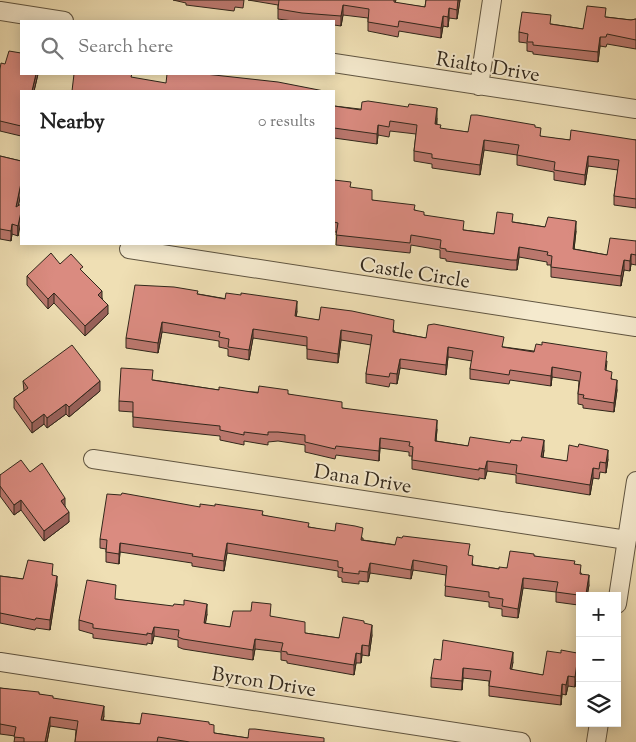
<!DOCTYPE html>
<html lang="en">
<head>
<meta charset="utf-8">
<style>
	body { margin:0; font-family:"Sorts Mill Goudy",serif; background:#f6f6f6; color:#222 }
	.controls { position:absolute; right:15px; bottom:15px; display:grid; overflow:hidden; border-radius:0px; box-shadow:0 2px 12px #0003 }
	.controls button { width:45px; height:45px; display:grid; place-items:center; padding:0; border:0; border-bottom:1px solid #e0e0e0; background:#fff; color:#222; font:25px sans-serif }
	.list { margin:0; padding:0; list-style:none }
	h2 { display:flex; justify-content:space-between; align-items:center; height:65px; margin:0; padding:0 20px; font-size:21px }
	h2 small { font-size:16px; font-weight:400; color:#767676 }
	.icon { flex:none; width:28px; height:28px; fill:none; stroke:currentColor; stroke-width:2; stroke-linecap:round; stroke-linejoin:round }
	.map { position:relative; flex:none; width:636px; height:742px; overflow:hidden }
	.search { position:absolute; background:#fff; box-shadow:0 2px 12px #0003; left:20px; top:20px; width:315px; height:55px; display:flex; align-items:center; gap:12px; box-sizing:border-box; padding:0 18px; border-radius:0px; color:#767676; font-size:19px }
	.panel { position:absolute; background:#fff; box-shadow:0 2px 12px #0003; left:20px; top:90px; width:315px; height:155px; border-radius:0px }
	.map>svg:first-child { display:block }
	.lines { fill:none; stroke-linecap:round; stroke-linejoin:round }
	.street-casing { stroke:#605541; stroke-width:20 }
	.street { stroke:#f5eace; stroke-width:18 }
	.wall { fill:#bb786e; stroke:#31271b }
	.shaded-wall { fill:#99615a; stroke:#31271b }
	.building { fill:#da8b80; stroke:#31271b }
	.labels { text-anchor:middle; stroke-width:4; stroke-linejoin:round; paint-order:stroke }
	.street-label { font-size:20px; fill:#31271b; stroke:#f5eace }
</style>
</head>
<body>
<div class="map">
<svg width="636" height="742" viewBox="0 0 636 742">
	<rect width="100%" height="100%" fill="#efdfb4"/>
	<filter id="stains"><feTurbulence type="fractalNoise" baseFrequency=".004" numOctaves="4"/><feColorMatrix values="0 0 0 0 .2 0 0 0 0 .09 0 0 0 0 .02 0 0 0 .5 -.17"/></filter>
	<radialGradient id="worn" r=".72"><stop offset=".6" stop-color="#630" stop-opacity="0"/><stop offset="1" stop-color="#630" stop-opacity=".3"/></radialGradient>
	<g class="lines">
		<!-- street casing -->
		<g class="street-casing">
			<path id="street" d="M0,11L64,21
				M334,63L636,109
				M479,86L492,0
				M129,249L636,327
				M93,459L627,540
				M617,604L636,481
				M0,662L521,742
				M596,742L599,723"/>
		</g>
		<!-- street -->
		<use href="#street" class="street"/>
	</g>
	<!-- wall -->
	<path class="wall" d="M173,0H244L243,8L235,7L234,11L186,5V3Z
		M248,0H396L395,3L425,7L426,0H460L457,19L449,18L448,27L443,26L441,38L399,31L398,37L368,31V18L343,15L341,26L334,25V21H293L278,19V5Z
		M606,17L631,20L636,19V49L607,44L606,47L600,46L598,62L533,54V52L527,51V43L519,42V32L551,24L583,29Z
		M0,69L21,74H38L34,91H21V136L0,131Z
		M334,106L437,118V124L441,129L468,132L535,127L541,137L570,140H636V208L614,205V196L618,170L588,166L585,185L554,180V172L517,165V155L484,150L480,175L432,168V164L414,161V151L416,134L390,131L389,137L378,135L377,144L334,138Z
		M0,156L21,161V193L18,206V236L12,234L11,241L0,239Z
		M334,180L351,188L372,200L415,210L424,215L464,230L494,234L513,222L545,227L576,231L574,249L607,255L636,241V265L631,264L630,271L624,270L621,286L551,277V265H547V262L519,257L517,270H511L446,261V259L440,258V250L411,245L410,253L336,245L337,232H334Z
		M60,264L83,272L102,298L108,314L85,336L54,303L48,309L27,285V276Z
		M198,294L297,311L296,317L394,330V332L426,338L504,347L607,361L606,371L612,379L617,390L614,412L583,408V405L578,404V394L579,381L552,377L551,386L510,380L509,384L470,379V369L472,361L448,357L446,375L400,368L397,384L390,383L389,387L366,383V374L371,345L341,340L338,363L307,359V346L253,338L249,360L228,356V349L219,347V341L162,332L158,353L126,348V338Z
		M153,380L219,390L288,394L342,408L437,429L436,441L468,446L544,450L543,458L567,461L608,459L606,473L600,472L599,479L593,478L590,495L516,483V475L487,471L485,479L479,478V480L412,469V456H409V452L380,448L379,461L336,455L335,459L305,452V445L278,441L268,442V445L244,441V445L220,440V436L133,427V412L119,411V401Z
		M23,381L100,391L69,417L66,414L47,428L44,424L32,433L14,408V398L24,391Z
		M30,472L65,506L69,522L44,541L21,510L14,515L0,496V475Z
		M200,507L263,515L309,527L363,538V540L470,556L473,565L499,569L507,568L534,556L575,564L589,585L587,596H580V605H578L556,602V592L523,588L518,618L502,616V609L489,607V602L445,596L446,575L413,570L411,579L370,573L368,582L359,581V584L342,582V578L338,577V571L227,553L224,571L192,566V563L120,552L119,564L106,562V549L100,548V539Z
		M53,575L57,585L50,630L36,628L35,630L0,623V576L23,579Z
		M116,599L207,614L205,624L230,627L270,616L305,633L339,638L364,623L372,635L369,656L362,655L361,663H356L354,675L287,663V661L281,660V652L255,649L253,660L183,649L178,647V640L154,636L152,644L147,643V645L93,638V634L79,630V620Z
		M441,660L513,662L511,670L543,675L578,665L575,687L568,686L566,695L562,694L561,705L489,696V681L463,678L462,690L431,687V678Z
		M0,688L39,694L104,716L103,720L140,724H209L214,733L248,738L324,742H75L76,730L50,726L47,742H14L15,736L0,734Z"/>
	<!-- shaded-wall -->
	<path class="shaded-wall" d="M458,0H460L457,19V10Z
		M343,5V15L341,26V16Z
		M449,8V18L448,27V17Z
		M443,16V26L441,38V28Z
		M600,37V46L598,62V52Z
		M36,74H38L34,91H32Z
		M437,108V118L435,134V124Z
		M378,125V135L377,144V134Z
		M484,140V150L480,175V165Z
		M588,156V166L585,185V175Z
		M21,183V193L16,217V207Z
		M21,212V222L18,236V226Z
		M576,221V231L573,259V249Z
		M12,224V234L11,241V231Z
		M519,247V257L517,270V260Z
		M631,254V264L630,271V261Z
		M624,260V270L621,286V276Z
		M102,291V301L98,295Z
		M54,293V303L48,309V299Z
		M297,301V311L295,326V316Z
		M108,305V314L85,336V326Z
		M162,322V332L158,353V343Z
		M253,329V338L249,360V350Z
		M341,330V340L338,363V354Z
		M448,347V357L446,375V365Z
		M400,359V368L397,384V374Z
		M552,367V377L551,386V376Z
		M617,380V390L614,412V403Z
		M100,381V391L69,417V407Z
		M66,404V414L47,428V418Z
		M44,414V424L32,433V423Z
		M437,420V429L435,451V441Z
		M380,438V448L379,461V451Z
		M544,440V450L541,467V457Z
		M608,450V459L606,473V463Z
		M487,461V471L485,479V469Z
		M593,468V478L590,495V485Z
		M65,498V508L61,501Z
		M21,500V510L14,515V505Z
		M69,512V522L44,541V531Z
		M120,543V552L119,564V554Z
		M227,543V553L224,571V561Z
		M413,560V570L411,579V570Z
		M370,563V573L368,582V572Z
		M589,575V585L587,596H586Z
		M57,576V585L50,630V620Z
		M523,578V588L518,618V609Z
		M207,604V614L204,633V623Z
		M372,625V635L369,656V646Z
		M154,627V636L152,644V634Z
		M255,639V649L253,660V650Z
		M362,645V655L361,663V654Z
		M513,652V662L510,679V669Z
		M356,653V663L354,675V665Z
		M578,656V665L575,687V677Z
		M463,668V678L462,690V681Z
		M568,676V686L566,695V685Z
		M562,684V694L561,705V696Z
		M104,706V716L101,729V720Z
		M50,717V726L47,742H45Z"/>
	<!-- building -->
	<path class="building" d="M279,0H394V2L425,7L426,0H458L457,10L449,8L448,17L443,16L441,28L399,21L398,27L368,22L369,9L343,5L341,16L302,13L278,9Z
		M587,6L606,8L605,17L631,20L636,19V40L607,34L606,37H600L598,52L533,45V42H527L528,34L519,32L522,12L551,15L550,24L583,29Z
		M9,51L21,53V74H36L32,91H21V126L0,121V69L1,63L5,64Z
		M74,74H132L131,77L166,83L167,74H205L278,82L324,91H72Z
		M368,101L408,107L409,104L437,108L435,124L441,125L440,128L468,132L471,115H477L535,125V127L541,128L540,136L570,140L571,130L636,140V199L614,196L619,160L588,156L585,175L554,170L555,162L517,155L519,145L484,140L480,165L432,158V154L414,151L417,125L390,121L389,127L378,125L377,134L334,128V106L361,110L362,102Z
		M0,156L21,161V183L16,207L21,204V212L18,226L12,224L11,231L0,229Z
		M334,180L351,182L350,187L372,190V200L415,205L414,210L424,212V215L464,221L463,230L494,234L497,212L513,214L512,222L545,227L548,217L576,221L573,249L607,255L610,238L636,241V255L631,254L630,261L624,260L621,276L551,267L552,256L547,255L548,252L519,247L517,260H511L446,251V249L440,248L441,240L411,235L410,243L336,235L338,223L334,222Z
		M51,253L60,264L71,254L83,267L80,269L102,291L98,295L108,305L85,326L54,293L48,299L27,276Z
		M135,285L174,287L198,291L197,294L225,299L226,293L241,295V293L297,301L295,316L319,320L321,307L352,311L394,320L393,332L426,338L428,325L434,324L504,337L502,347L534,352L536,344L542,345V342L607,352L605,370L612,372L611,379L617,380L614,403L583,398L584,395L578,394L581,372L552,367L551,376L510,370L509,375L470,369L473,351L448,347L446,365L400,359L397,374L390,373L389,377L366,374L372,335L341,330L338,354L307,349V337L253,329L249,350L228,347L229,339L219,337L220,332L162,322L158,343L126,338Z
		M72,345L100,381L69,407L66,404L47,418L44,414L32,423L14,398L28,388L23,381Z
		M121,368L153,370L152,380L219,390V387L258,393L259,386L288,390V394L342,402V408L437,420L435,441L468,446L470,437L510,443L511,440L521,441L522,437L544,440L541,457L567,461L569,445L578,447L579,444L608,450L606,463L600,462L599,469L593,468L590,485L516,473L517,465L487,461L485,469L479,468V470L412,460L413,447L409,446L410,442L380,438L379,451L336,446L335,449L305,442V435L278,432H268V435L244,432V435L220,430V426L133,417V402L119,401Z
		M21,460L30,472L42,463L65,498L61,501L69,512L44,531L21,500L14,505L0,486V475Z
		M122,493L200,507V504L215,506V504L263,511L262,515L309,523L308,527L335,531L336,523L355,526L363,528L361,540L395,545L397,537L402,538L403,536L470,544L468,555L473,556L472,565L499,569V567L507,568L510,551L534,554V556L575,561L574,564L581,565L580,574L589,575L586,594L578,595L556,592L558,582L523,578L518,609L502,606L503,599L489,597V592L445,586L447,566L413,560L411,570L370,563L368,572L359,571V574L342,572L343,568L338,567V561L227,543L224,561L192,556L193,554L120,543L119,554L106,552L107,540L100,539L107,494L121,495Z
		M28,560L53,564L52,575L57,576L50,620L36,618L35,620L0,613V576L23,579Z
		M87,580L116,585L115,599L173,606L174,604L184,605V600L207,604L204,623L230,627L233,611H251L252,602L271,604L270,616L305,622V633L339,638L343,617L364,621V623L372,625L369,646L362,645L361,654L356,653L354,665L287,654V652L281,651L283,643L255,639L253,650L183,639L178,637L179,630L154,627L152,634L147,633V635L93,628V624L79,620Z
		M443,640L513,652L510,669L543,675L547,651L561,653V650L577,653L578,656L575,677L568,676L566,685L562,684L561,696L489,686L491,671L463,668L462,681L431,678L434,659L441,660Z
		M0,688L39,692V694L53,696V698L104,706L101,720L140,724L142,713L209,722V724L214,725V733L248,738L249,729H255L324,738V742H190L158,737L157,742H75L78,721L50,717L45,742H24V738L14,737L16,727L0,724Z"/>
	<g class="labels">
		<!-- street labels -->
		<g class="street-label">
			<text transform="translate(488 66) rotate(9)" y="7">Rialto Drive</text>
			<text transform="translate(415 272) rotate(9)" y="7">Castle Circle</text>
			<text transform="translate(363 478) rotate(9)" y="7">Dana Drive</text>
			<text transform="translate(264 681) rotate(9)" y="7">Byron Drive</text>
		</g>
	</g>
	<rect width="100%" height="100%" filter="url(#stains)"/>
	<rect width="100%" height="100%" fill="url(#worn)"/>
</svg>
<div class="controls">
<button>+</button>
<button>−</button>
<button><svg class="icon" aria-label="layers" viewBox="0 0 24 24"><path d="M12 4l9 5-9 5-9-5zM3 14l9 5 9-5"/></svg></button>
</div>
<div class="search"><svg class="icon" aria-label="search" viewBox="0 0 24 24"><circle cx="10" cy="10" r="6"/><path d="M15 15l6 6"/></svg>Search here</div>
<section class="panel">
<h2>Nearby<small>0 results</small></h2>
<ul class="list">
</ul>
</section>
</div>
</body>
</html>
